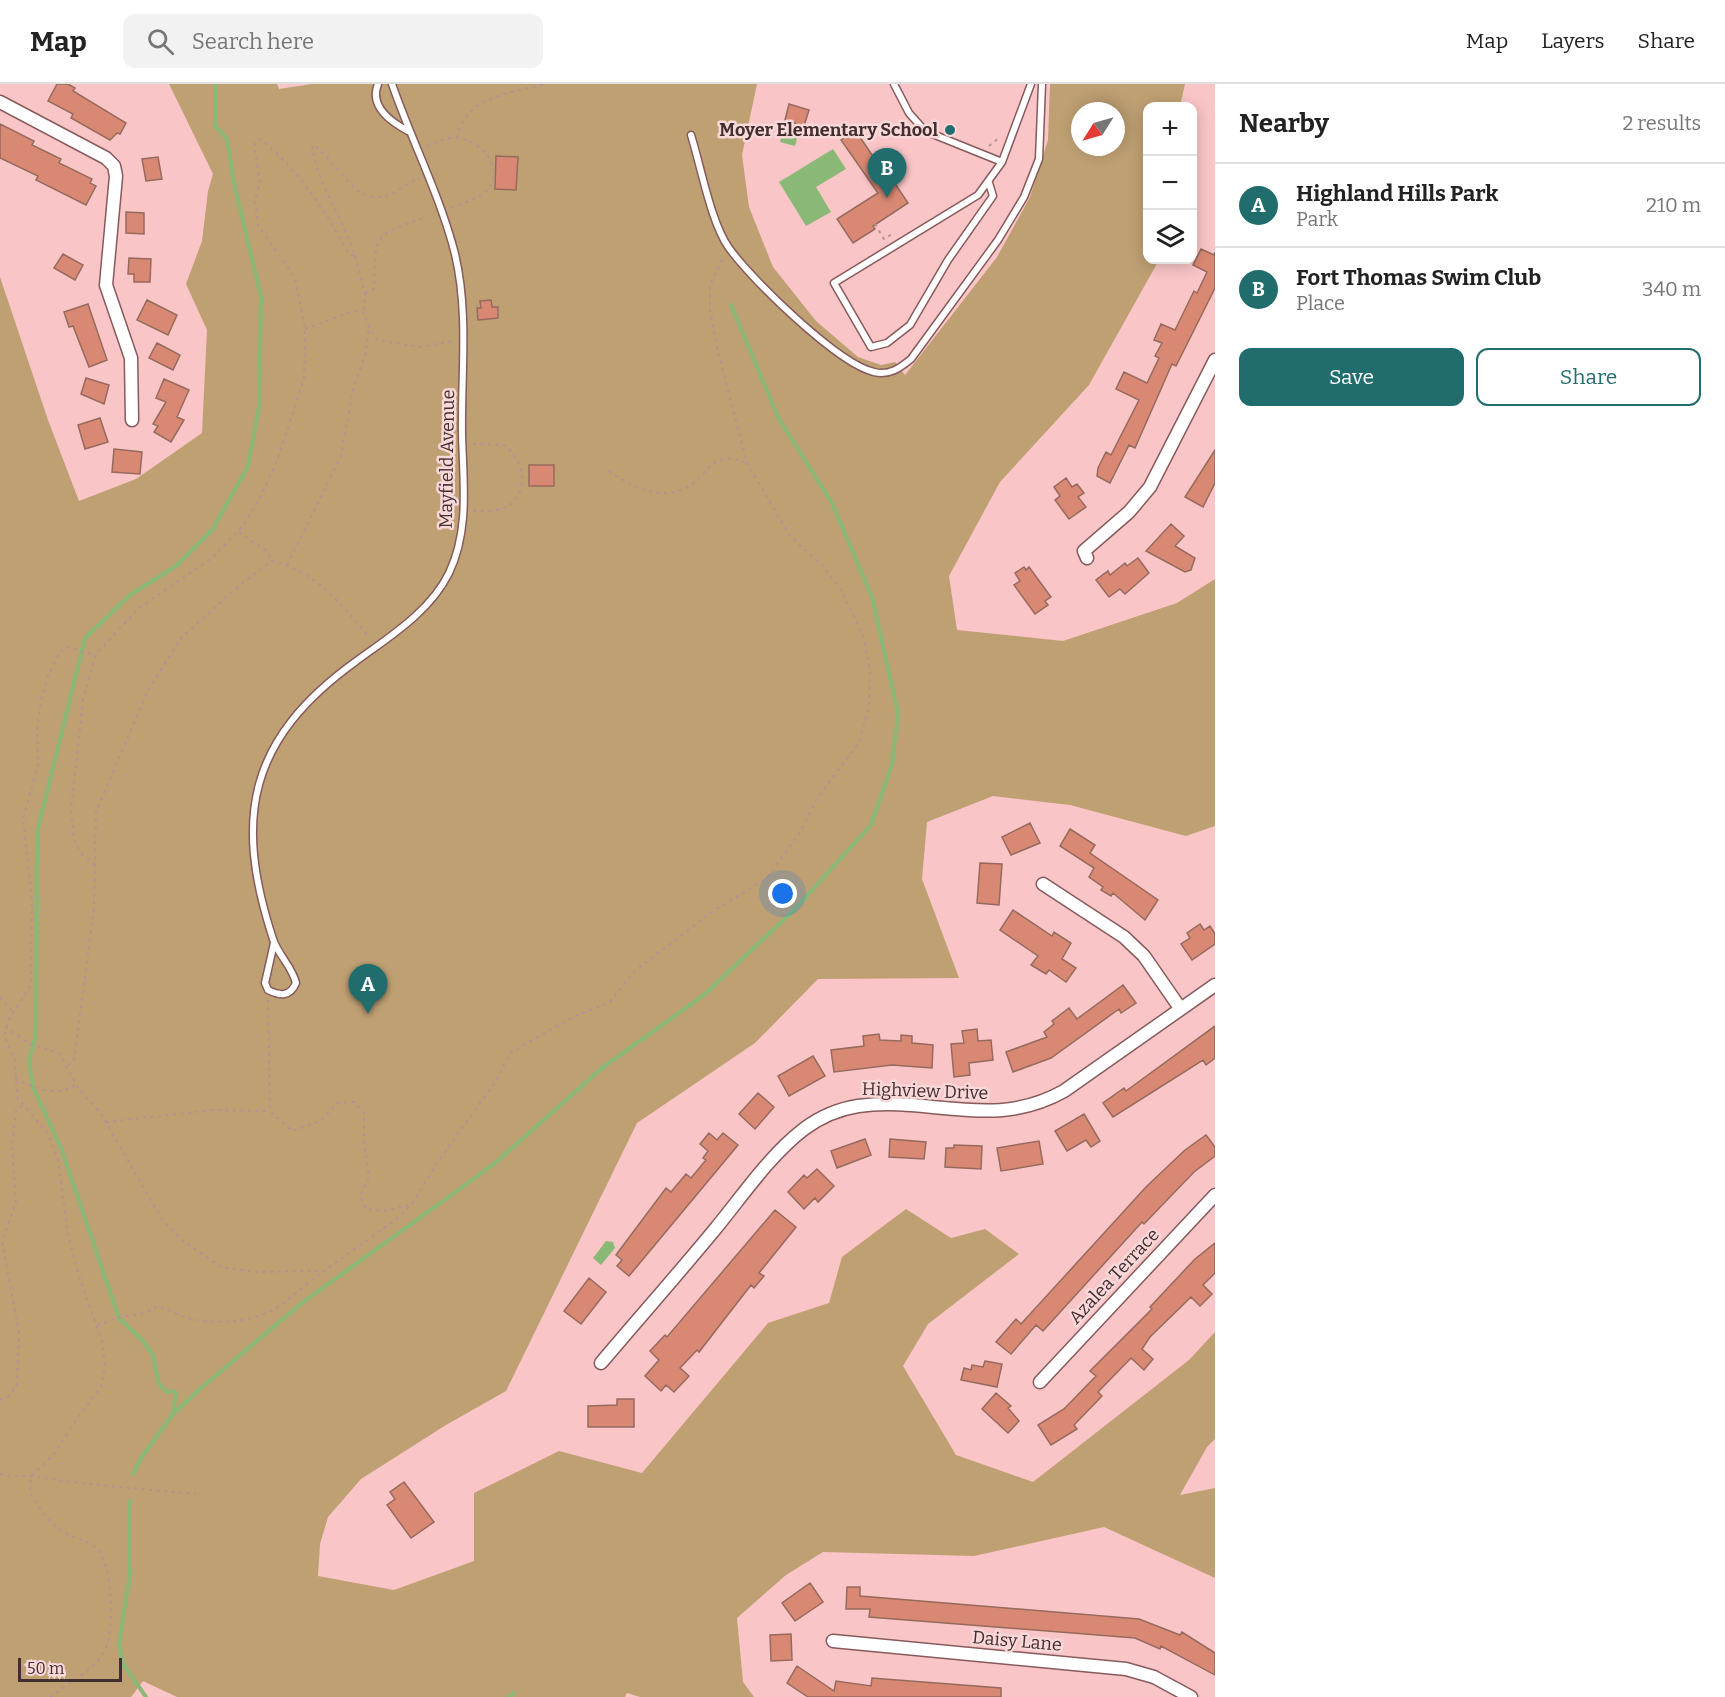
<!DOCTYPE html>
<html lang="en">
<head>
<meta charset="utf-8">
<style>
	body { margin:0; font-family:Bitter,serif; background:#f2f2f2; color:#222 }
	.controls { position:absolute; right:18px; top:18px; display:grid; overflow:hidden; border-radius:12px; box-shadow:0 3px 15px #0003 }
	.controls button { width:54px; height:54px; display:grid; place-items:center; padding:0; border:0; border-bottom:2px solid #e0e0e0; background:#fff; color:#222; font:30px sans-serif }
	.compass { position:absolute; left:1071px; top:18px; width:54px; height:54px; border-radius:50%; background:#fff; box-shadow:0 3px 15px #0003; rotate:233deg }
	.scale { position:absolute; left:18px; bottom:15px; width:104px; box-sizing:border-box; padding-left:6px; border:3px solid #422e2f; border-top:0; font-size:16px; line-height:21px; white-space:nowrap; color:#422e2f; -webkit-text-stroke:4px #f9d8d9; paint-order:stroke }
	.you { position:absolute; left:783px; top:810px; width:21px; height:21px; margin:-15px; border:4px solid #fff; border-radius:50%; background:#1a73e8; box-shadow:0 0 0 9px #1a73e833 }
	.badge { display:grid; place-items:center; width:39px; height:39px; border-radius:50%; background:#216d6e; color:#fff; font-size:20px; font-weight:700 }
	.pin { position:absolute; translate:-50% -50px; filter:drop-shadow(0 2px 3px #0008) }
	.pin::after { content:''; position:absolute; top:32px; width:21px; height:18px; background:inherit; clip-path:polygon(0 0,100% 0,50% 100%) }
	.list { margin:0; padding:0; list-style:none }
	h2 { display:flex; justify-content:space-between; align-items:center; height:78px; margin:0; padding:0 24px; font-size:26px }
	h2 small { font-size:20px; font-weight:400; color:#767676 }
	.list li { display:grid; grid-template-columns:39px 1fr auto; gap:18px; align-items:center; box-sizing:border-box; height:84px; padding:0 24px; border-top:2px solid #e0e0e0 }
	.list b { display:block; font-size:22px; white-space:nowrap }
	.list p { margin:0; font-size:20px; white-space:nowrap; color:#767676 }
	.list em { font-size:20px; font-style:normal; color:#767676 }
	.actions { display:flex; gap:12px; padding:18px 24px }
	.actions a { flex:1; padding:14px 0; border:2px solid #216d6e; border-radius:12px; text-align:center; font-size:21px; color:#216d6e }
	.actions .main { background:#216d6e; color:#fff }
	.icon { flex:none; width:33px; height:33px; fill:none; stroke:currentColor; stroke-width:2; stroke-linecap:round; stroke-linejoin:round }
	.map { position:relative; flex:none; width:1215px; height:1613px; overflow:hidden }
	header { display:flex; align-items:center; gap:36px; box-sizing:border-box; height:84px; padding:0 30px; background:#fff; border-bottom:2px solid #e0e0e0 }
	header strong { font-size:28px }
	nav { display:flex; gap:33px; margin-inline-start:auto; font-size:21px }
	.search { width:420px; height:54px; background:#f2f2f2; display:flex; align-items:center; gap:15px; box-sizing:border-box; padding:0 21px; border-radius:12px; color:#767676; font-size:22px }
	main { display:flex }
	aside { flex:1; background:#fff }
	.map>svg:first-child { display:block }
	.green { fill:#bfa073; fill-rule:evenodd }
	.water { fill:#8ab876 }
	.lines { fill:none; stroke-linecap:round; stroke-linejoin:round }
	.stream { stroke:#8ab876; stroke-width:4 }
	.building { fill:#d98973; stroke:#966a5d; stroke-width:1.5 }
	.service-casing { stroke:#875a5c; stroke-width:9 }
	.minor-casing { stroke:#875a5c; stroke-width:15 }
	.path { stroke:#b99091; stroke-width:2; stroke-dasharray:3 4.5; stroke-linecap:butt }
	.service { stroke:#fff; stroke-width:6 }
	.minor { stroke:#fff; stroke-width:12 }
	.poi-dot { fill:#216d6e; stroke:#f9d8d9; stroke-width:2 }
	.labels { text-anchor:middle; stroke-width:5; stroke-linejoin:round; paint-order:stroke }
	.poi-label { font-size:18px; font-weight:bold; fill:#422e2f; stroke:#f9d8d9; text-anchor:end }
	.street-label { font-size:18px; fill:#422e2f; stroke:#f9d8d9 }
</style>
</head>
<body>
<header>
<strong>Map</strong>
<div class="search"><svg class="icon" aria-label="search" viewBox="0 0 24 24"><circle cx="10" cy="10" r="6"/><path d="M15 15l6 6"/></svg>Search here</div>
<nav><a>Map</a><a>Layers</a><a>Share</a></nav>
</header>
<main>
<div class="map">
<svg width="1215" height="1613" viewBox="0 0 1215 1613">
	<rect width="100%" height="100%" fill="#f9c5c7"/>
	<!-- green -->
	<path class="green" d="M169,0H277L279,5L312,0H757L742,71L749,123L773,183L816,237L858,273L881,281L895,278L905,291L997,173L1030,113L1048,56L1050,0H1185L1180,22H1148V176H1159L1089,301L1000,398L949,492L957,546L1063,557L1177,519L1215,495V742L1186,752L1070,721L993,712L927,738L922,795L959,894L818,895L755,959L637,1039L506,1307L446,1341L361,1395L328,1433L320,1460L318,1492L394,1506L474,1477V1409L559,1367L642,1389L768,1239L829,1219L842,1173L906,1125L951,1154L985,1145L1019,1170L928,1240L903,1282L956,1371L1033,1398L1189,1276L1215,1248V1355L1207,1363L1180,1411L1215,1404V1494L1104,1443L974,1472L823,1468L786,1491L737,1534L743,1598L754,1613H640L627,1609L625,1613H177L143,1597L131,1613H0V193L48,336L79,417L136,395L202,349L207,246L186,200L202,157L208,107L213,90ZM1080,27H1116V63H1080Z"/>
	<!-- water -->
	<path class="water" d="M784,42L799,47L795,62L780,58Z
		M833,65L846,85L816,103L831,128L806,142L779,98Z
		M606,1157L613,1158L615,1164L601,1181L593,1174Z"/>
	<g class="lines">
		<!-- stream -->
		<path class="stream" d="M173,1330L176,1310L174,1307L167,1308L159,1300L153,1271L143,1257L119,1234L61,1064L33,1003L29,976L36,952L37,749L85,554L130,511L176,482L213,445L248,382L259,323L261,213L234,99L227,55L215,42V0
			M133,1390L143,1371L173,1330L201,1304L302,1219L494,1080L602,984L704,911L794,826L871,741L892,680L898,629L872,513L832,419L779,335L731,221
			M130,1417V1489L119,1561L123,1580L146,1613
			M509,1613L514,1609"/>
	</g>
	<!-- building -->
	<path class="building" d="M57,0H68L75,4L73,7L126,39L120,50L117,49L110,56L71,34L73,30L48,17Z
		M789,20L809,26L804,42L785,36Z
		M0,40L34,57L32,61L61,75L59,79L92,95L90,99L96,102L86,121L36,96L38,92L0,74Z
		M855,46L879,81L882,80L908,119L873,142L875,145L853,159L837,135L878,109L841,56Z
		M496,72L518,73L516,106L495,105Z
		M158,73L162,95L146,97L142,75Z
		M126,128L144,129V150L126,149Z
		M1201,165L1214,171L1215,168V204L1176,282L1172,280L1135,364L1129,361L1110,399L1097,392L1098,384L1106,368L1111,371L1139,316L1116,305L1124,288L1147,299L1159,274L1155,272L1162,259L1154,256L1161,240L1175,246L1194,207L1197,209L1207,188L1193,181Z
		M63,170L83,181L75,196L54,184Z
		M129,174L151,175L150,198H134V190H128Z
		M147,216L177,231L168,251L137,236Z
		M491,216L492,223H498V234L478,236L477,224H481L480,217Z
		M88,220L107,276L89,283L73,242L69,243L64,228Z
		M157,259L180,271L173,286L149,274Z
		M86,294L109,301L104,320L81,310Z
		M164,295L189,306L177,333L184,336L171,358L154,348L158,342L153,340L166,318L156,314Z
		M100,334L108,358L85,365L78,341Z
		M114,365L142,368L140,390L112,388Z
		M1215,366V399L1203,423L1185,413Z
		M529,381H554V402H529Z
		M1066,394L1072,403L1077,400L1084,409L1078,413L1086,423L1069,435L1055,416L1060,412L1054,403Z
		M1171,440L1184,452L1175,462L1195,474L1191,486L1185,488L1146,467Z
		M1138,474L1149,489L1125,510L1120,505L1109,513L1096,496L1108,487L1110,491L1125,479L1127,482Z
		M1024,483L1026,486L1029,483L1051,513L1045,517L1048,521L1035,530L1014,501L1020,497L1015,489Z
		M1030,739L1040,759L1011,771L1002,753Z
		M1070,745L1095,761L1090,769L1158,816L1145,836L1113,809L1111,812L1101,806L1103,803L1089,793L1094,784L1060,762Z
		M980,779L1002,780L999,821L977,819Z
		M1013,826L1052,852L1054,848L1071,859L1062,875L1076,884L1066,898L1049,886L1046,890L1031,881L1038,872L1000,846Z
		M1200,840L1204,846L1210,842L1215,850V860L1192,876L1181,860L1190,854L1187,849Z
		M1123,901L1136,919L1121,929L1119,925L1051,974L1013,988L1006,968L1047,953L1044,948L1054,940L1052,937L1069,924L1077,935Z
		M1215,942V974L1206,981L1203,976L1113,1033L1103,1019L1124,1004L1126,1007Z
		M977,945L978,957L991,956L993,976L969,979L970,991L954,993L951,960L964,959L962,947Z
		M879,950L880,956L901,957V951L912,952V959L933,961L932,984L892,981L834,988L831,966L864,962L863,952Z
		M813,972L825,992L789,1012L778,992Z
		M758,1009L774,1023L755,1045L739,1030Z
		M1084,1030L1100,1057L1091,1063L1086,1056L1067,1067L1055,1047Z
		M709,1049L717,1056L723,1049L738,1061L629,1192L617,1182L622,1176L616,1171L666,1104L671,1108L686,1090L691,1094L706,1076L703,1074L708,1067L700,1060Z
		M1206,1051L1215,1063V1072L1194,1088L1144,1140L1142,1138L1043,1247L1036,1241L1011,1270L996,1258L1016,1235L1021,1240L1146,1103L1185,1066Z
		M865,1055L871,1071L837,1084L831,1067Z
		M890,1055L926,1058L924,1075L889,1073Z
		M1039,1057L1043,1080L1001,1087L997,1064Z
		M954,1061L982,1062L981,1085L945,1083L946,1064H954Z
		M817,1085L834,1102L818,1118L815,1114L804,1125L788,1108L804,1091L807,1094Z
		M775,1126L796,1143L759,1189L764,1192L754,1204L751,1201L699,1268L697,1266L680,1284L689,1292L674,1308L666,1301L661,1307L645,1292L659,1276L650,1267L665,1251L667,1253Z
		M1215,1159V1189L1203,1201L1212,1210L1200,1222L1191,1213L1150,1253L1142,1265L1153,1275L1144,1286L1131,1274L1098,1308L1102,1312L1074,1341L1077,1345L1051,1361L1038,1341L1064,1325L1096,1292L1090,1287L1152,1225L1150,1223L1195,1175Z
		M589,1194L606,1208L581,1240L564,1227Z
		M985,1277L1002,1280L997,1303L961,1296L964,1284L971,1286L972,1281L983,1283Z
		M996,1309L1011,1322L1008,1324L1019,1337L1008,1349L982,1325Z
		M617,1315H634V1343H588V1322L617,1321Z
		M404,1398L434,1438L411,1454L387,1421L395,1415L390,1408Z
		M810,1499L823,1518L795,1537L782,1519Z
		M847,1503H860V1512L1139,1535L1180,1551L1182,1548L1215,1569V1591L1161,1562L1160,1565L1135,1554L869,1533L870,1525H846Z
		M791,1550L792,1576L771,1577L770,1551Z
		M797,1582L834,1607L836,1597L871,1602L872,1594L1001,1604V1613H808L787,1599Z"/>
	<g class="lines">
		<!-- service casing -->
		<g class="service-casing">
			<path id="service" d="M378,0C369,22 391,38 408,47
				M894,0L909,29L925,47L1002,78
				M691,51C701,83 711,139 729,164C751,195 838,280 874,288C889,292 900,284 911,275L998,156L1024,113L1039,75L1042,0
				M989,99L993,112L948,176L910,241L887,259L871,263L834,199L978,111L1002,78L1031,0
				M274,859L265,899L268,906C280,912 290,913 296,899C292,882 278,871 273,855C233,733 249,655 355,578C389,553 430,528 449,489C470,445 463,397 462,350C461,290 469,229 455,170C441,114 411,55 392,0"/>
		</g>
		<!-- minor casing -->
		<g class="minor-casing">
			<path id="minor" d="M0,18L106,74L114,82L116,92L106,201L131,274L132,336
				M1087,474L1084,467L1129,428L1150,403L1215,276
				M1043,800L1124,853L1144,872L1180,924
				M601,1279C639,1234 679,1189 716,1144C743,1111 770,1071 804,1045C820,1033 839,1025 858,1022C932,1012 993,1047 1064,1007L1215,901
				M1040,1298L1215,1111
				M833,1557L1126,1585L1154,1593L1191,1613"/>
		</g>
		<!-- path -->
		<path class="path" d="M457,54C465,12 511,9 546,0
			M427,62C437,58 447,53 458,54C483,57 508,88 485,108C475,116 462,120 450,124
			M989,62L1000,53
			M875,140L884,155L892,150L894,152
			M355,172L365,209L364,228
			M365,209L374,205C376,150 371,153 423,134
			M305,245L353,227L364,229L369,243L377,256L420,263L454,257
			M473,360L504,361C523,375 530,403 511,420C501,428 485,427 473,427
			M609,387C634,405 668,420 695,398C706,389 709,378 724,375C731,373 740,377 747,379
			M239,448L268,468L272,477
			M287,481L341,372L353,305L365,272L369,243
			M95,781L81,769L74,755L71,726L83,616L96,570L139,524L213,473L243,442L262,410L278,374L304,295L305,245L295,194L258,141L255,115L260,99L254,61L260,55C299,86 326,128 349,170L355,172C344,134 317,101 312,61C337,74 352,121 385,112C396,109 408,99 419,94
			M0,913L14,929
			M268,916L270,1027L292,1047L321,1037L337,1019L354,1018L364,1029V1057L369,1093L360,1112L366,1125L382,1127L411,1121
			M5,943L30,960L59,969L78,1004L101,1030L163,1137L182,1156L221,1183L257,1188L324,1187L398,1134L411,1121L437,1079L493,1001L511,968L575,932L609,919L635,887L709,830L767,794L801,747L817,714L859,659L869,622L870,586L863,551L841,506L823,482L790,452L747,379L718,268L710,226V201L723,174
			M68,981L74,976L94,824L96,728L147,608L182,553L240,501L272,477C318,489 340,519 370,554
			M15,995C34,1003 58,1015 76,1000
			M106,1038L213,1026L270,1027
			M97,1241C105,1239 113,1235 121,1233C135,1230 145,1232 157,1222C170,1225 180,1233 192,1235C219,1241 259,1238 282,1220C296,1210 307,1198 322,1189
			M0,1316L8,1313L17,1301L19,1249L2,1157L16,1119L12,1061L16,1027L22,1022
			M0,1390C13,1393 24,1391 37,1393C90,1401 143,1405 196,1410
			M50,1613C68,1600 95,1586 105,1566C115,1546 113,1479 96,1464C85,1455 70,1453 59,1445C47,1437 38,1421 30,1409L31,1392L54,1370L78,1333L101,1303L105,1283L102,1257L78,1189L68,1151L58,1076L48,1050L17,1013L15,976L4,952L9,935L31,901L32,815L23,735L38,680L37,645L41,616L48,592L60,567L70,563L85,569L96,570"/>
		<!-- service -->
		<use href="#service" class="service"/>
		<!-- minor -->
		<use href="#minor" class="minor"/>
	</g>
	<!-- markers -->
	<circle class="poi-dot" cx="950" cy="46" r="6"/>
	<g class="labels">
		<!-- poi labels -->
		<g class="poi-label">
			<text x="938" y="52">Moyer Elementary School</text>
		</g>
		<!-- street labels -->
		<g class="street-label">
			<text transform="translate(447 375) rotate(-89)" y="6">Mayfield Avenue</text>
			<text transform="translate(925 1007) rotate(2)" y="6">Highview Drive</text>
			<text transform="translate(1114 1192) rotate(-47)" y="6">Azalea Terrace</text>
			<text transform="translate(1017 1557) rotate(5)" y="6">Daisy Lane</text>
		</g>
	</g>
</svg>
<div class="controls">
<button>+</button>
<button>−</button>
<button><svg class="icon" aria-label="layers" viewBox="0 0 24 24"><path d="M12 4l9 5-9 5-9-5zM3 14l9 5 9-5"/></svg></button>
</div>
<svg class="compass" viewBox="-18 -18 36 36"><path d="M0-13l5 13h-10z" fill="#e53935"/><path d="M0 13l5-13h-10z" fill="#767676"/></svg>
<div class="scale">50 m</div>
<div class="you"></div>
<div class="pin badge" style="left:368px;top:930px">A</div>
<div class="pin badge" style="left:887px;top:114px">B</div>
</div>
<aside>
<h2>Nearby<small>2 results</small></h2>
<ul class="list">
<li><span class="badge">A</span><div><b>Highland Hills Park</b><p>Park</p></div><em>210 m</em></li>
<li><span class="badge">B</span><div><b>Fort Thomas Swim Club</b><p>Place</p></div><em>340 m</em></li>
</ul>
<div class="actions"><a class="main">Save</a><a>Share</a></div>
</aside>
</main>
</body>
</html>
